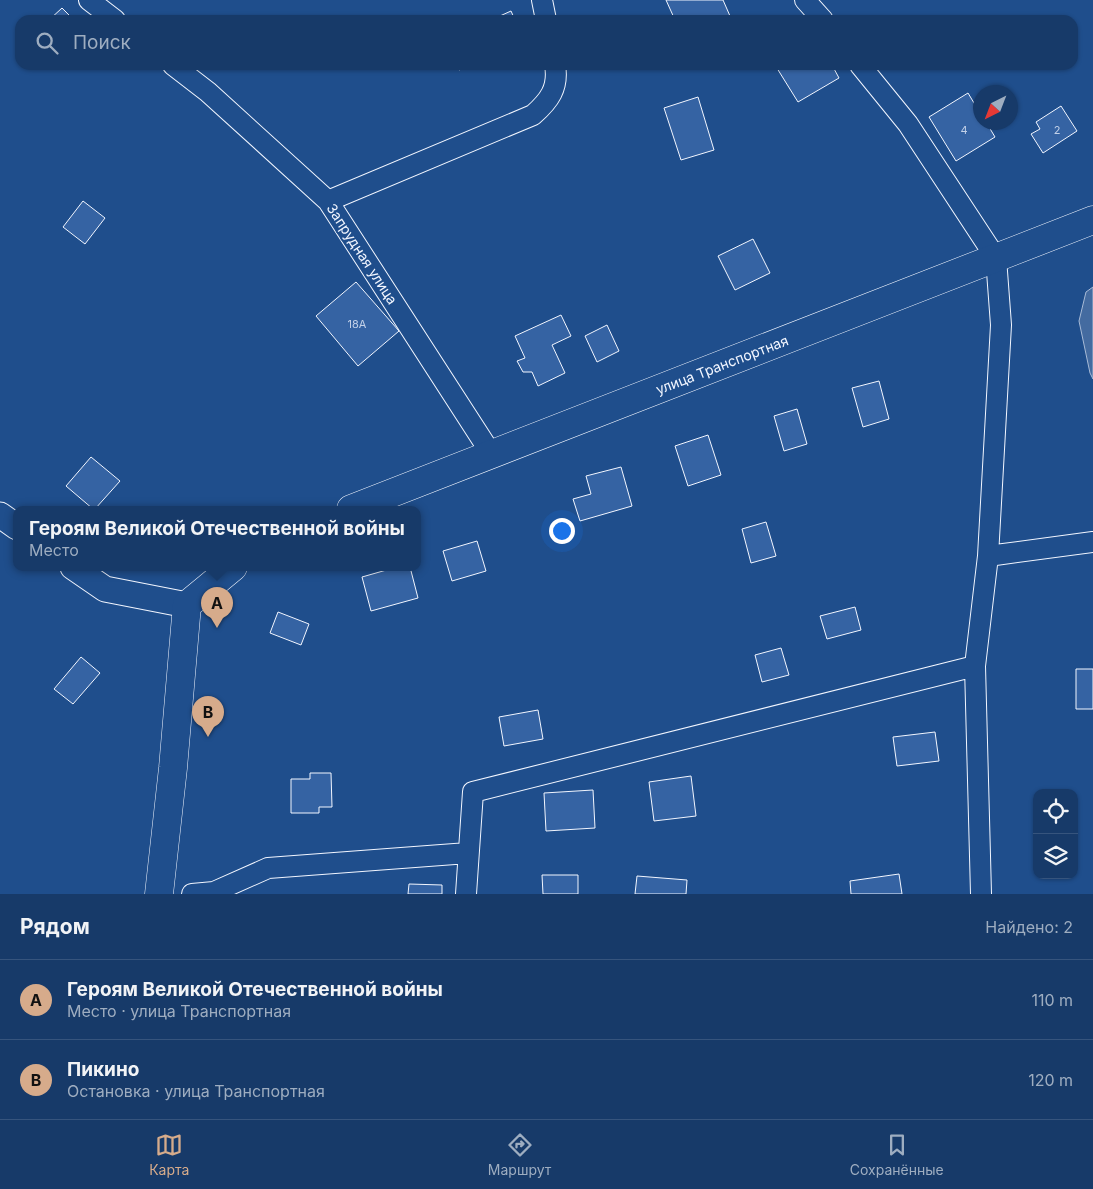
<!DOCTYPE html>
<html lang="ru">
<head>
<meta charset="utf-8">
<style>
	body { margin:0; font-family:Inter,sans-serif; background:#20416f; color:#f1f3f6 }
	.controls { position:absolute; right:15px; bottom:15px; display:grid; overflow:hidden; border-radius:10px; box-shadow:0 1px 4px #0004 }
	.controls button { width:45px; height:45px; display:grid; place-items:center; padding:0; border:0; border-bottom:1px solid #36547d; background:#173a69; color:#f1f3f6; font:25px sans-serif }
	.compass { position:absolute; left:973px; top:85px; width:45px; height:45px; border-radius:50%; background:#173a69; box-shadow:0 1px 4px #0004; rotate:222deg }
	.you { position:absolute; left:561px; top:530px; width:18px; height:18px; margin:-12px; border:4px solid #fff; border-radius:50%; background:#1a73e8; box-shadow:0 0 0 8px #1a73e833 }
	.badge { display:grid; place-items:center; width:32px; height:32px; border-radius:50%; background:#d6ab8b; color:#111; font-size:16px; font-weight:700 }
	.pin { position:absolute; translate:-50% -41px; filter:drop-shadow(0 1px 2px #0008) }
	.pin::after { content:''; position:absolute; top:26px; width:18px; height:15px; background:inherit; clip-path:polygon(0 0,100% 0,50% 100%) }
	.popup { position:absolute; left:13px; top:506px; width:408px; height:65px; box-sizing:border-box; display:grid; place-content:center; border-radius:10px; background:#173a69; filter:drop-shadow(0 1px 4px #0005); font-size:16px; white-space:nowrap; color:#9eadc0 }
	.popup b { font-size:19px; color:#f1f3f6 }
	.popup::after { content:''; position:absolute; left:50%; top:100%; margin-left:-10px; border:10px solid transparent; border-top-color:#173a69 }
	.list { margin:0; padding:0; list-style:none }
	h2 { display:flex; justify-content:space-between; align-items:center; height:65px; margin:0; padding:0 20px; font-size:21px }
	h2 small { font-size:16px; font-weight:400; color:#9eadc0 }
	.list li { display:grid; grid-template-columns:32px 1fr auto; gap:15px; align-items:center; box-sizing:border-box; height:80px; padding:0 20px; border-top:1px solid #36547d }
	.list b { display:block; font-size:19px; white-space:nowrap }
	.list p { margin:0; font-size:16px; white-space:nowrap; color:#9eadc0 }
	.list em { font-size:16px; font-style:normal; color:#9eadc0 }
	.icon { flex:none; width:28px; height:28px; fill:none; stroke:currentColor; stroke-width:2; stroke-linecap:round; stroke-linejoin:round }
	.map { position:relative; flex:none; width:1093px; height:894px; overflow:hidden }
	.search { position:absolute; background:#173a69; box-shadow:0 1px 4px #0004; left:15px; right:15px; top:15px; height:55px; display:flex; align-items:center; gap:12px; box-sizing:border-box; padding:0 18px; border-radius:15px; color:#9eadc0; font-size:19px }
	.sheet { height:225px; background:#173a69 }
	nav { display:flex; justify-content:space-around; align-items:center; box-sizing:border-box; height:70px; border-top:1px solid #36547d; background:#173a69; font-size:14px; color:#9eadc0 }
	nav a { display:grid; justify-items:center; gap:2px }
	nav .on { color:#d6ab8b }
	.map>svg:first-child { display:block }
	.water { fill:#446ba0; stroke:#a8bbd7 }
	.building { fill:#3563a3; stroke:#f2f6ff }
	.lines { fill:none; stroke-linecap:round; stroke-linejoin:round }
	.minor-casing { stroke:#f2f6ff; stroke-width:22 }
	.tertiary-casing { stroke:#f2f6ff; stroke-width:27 }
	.secondary-casing { stroke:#f2f6ff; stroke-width:29 }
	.minor { stroke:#1f4e8c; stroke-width:20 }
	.tertiary { stroke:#1f4e8c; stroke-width:25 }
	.secondary { stroke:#1f4e8c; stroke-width:28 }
	.labels { text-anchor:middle; stroke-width:4; stroke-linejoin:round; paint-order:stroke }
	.number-label { font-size:11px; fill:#c3d1e8 }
	.street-label { font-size:14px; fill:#f2f6ff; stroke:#1f4e8c }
</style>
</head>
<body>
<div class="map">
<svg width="1093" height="894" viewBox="0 0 1093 894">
	<rect width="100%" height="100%" fill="#1f4e8c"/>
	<!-- water -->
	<path class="water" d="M1093,287V379L1090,373L1079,321L1086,292Z"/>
	<!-- building -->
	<path class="building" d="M666,0H723L730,16L720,20H675Z
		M62,8L74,20H49Z
		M511,11L515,20H491Z
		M457,65H470L459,70Z
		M775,65H832L839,78L798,102Z
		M968,93L980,113V122H986L995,137L956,161L929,117Z
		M698,97L714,150L681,160L664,108Z
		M1061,106L1077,131L1043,153L1031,134L1040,129L1036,122Z
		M83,201L105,218L85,244L63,227Z
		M753,239L770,273L735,290L718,256Z
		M356,282L399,331L358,366L316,316Z
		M561,315L571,336L552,345L565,373L538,386L532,372H523L517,361L525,358L515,336Z
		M607,325L619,351L597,362L585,336Z
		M879,381L889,419L863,427L852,388Z
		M797,409L807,444L784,451L774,416Z
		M708,435L721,475L688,486L675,446Z
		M91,457L120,481L95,509H93L66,486Z
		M621,467L632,506L580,521L573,499L591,494L586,476Z
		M766,522L776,556L751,563L742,529Z
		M477,541L486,571L452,581L443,551Z
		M397,567H410L418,598L371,611L362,577Z
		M855,607L861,630L827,639L820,616Z
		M278,612L309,624L301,645L270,633Z
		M781,648L789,675L762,682L755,655Z
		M81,657L100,673L73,704L54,689Z
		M1076,669H1093V709H1076Z
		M538,710L543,739L504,746L499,717Z
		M935,732L939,761L897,766L893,737Z
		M310,773H331L332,807H319V813H291V779H310Z
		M691,776L696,816L654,821L649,782Z
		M593,790L595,828L546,831L544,793Z
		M899,874L902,894H851L850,881Z
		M542,875H578V894H543Z
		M637,876L687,880L686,894H635Z
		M409,884L442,885V894H408Z"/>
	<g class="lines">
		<!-- minor casing -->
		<g class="minor-casing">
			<path id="minor" d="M89,0L115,20
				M542,0L546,20
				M805,0L823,20
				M173,65L208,92L328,201L492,455
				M860,65L908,124L996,258L1001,325L988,556L975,666L981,894
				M328,201L533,115C549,101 559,88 555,65
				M988,556L1093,542
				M192,894L214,892L268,868L468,853
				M466,894L473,792L975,666"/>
		</g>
		<!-- tertiary casing -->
		<g class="tertiary-casing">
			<path id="tertiary" d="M0,515L17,527
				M73,567L105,589L187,605"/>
		</g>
		<!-- secondary casing -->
		<g class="secondary-casing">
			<path id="secondary" d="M351,509L1093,220
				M159,894L173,768L187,605L233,567"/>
		</g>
		<!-- minor -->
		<use href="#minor" class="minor"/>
		<!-- tertiary -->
		<use href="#tertiary" class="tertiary"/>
		<!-- secondary -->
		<use href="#secondary" class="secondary"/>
	</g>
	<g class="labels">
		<!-- number labels -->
		<g class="number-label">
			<text x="964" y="134">4</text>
			<text x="1057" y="134">2</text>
			<text x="357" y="328">18А</text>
		</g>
		<!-- street labels -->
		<g class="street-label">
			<text transform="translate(362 254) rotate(57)" y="5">Запрудная улица</text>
			<text transform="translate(722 365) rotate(-21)" y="5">улица Транспортная</text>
		</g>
	</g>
</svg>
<div class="controls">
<button><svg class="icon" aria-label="locate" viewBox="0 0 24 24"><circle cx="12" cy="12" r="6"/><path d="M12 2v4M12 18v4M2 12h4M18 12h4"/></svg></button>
<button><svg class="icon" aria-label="layers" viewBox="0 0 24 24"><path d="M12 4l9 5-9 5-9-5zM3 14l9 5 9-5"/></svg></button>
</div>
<svg class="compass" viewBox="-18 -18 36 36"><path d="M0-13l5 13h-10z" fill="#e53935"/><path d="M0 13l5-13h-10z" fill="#9eadc0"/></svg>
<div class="you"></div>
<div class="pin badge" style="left:217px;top:628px">A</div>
<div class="popup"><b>Героям Великой Отечественной войны</b>Место</div>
<div class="pin badge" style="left:208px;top:737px">B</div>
<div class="search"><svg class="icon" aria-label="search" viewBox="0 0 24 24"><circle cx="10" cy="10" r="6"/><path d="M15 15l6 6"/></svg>Поиск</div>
</div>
<section class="sheet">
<h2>Рядом<small>Найдено: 2</small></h2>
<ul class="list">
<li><span class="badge">A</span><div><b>Героям Великой Отечественной войны</b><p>Место · улица Транспортная</p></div><em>110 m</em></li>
<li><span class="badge">B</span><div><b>Пикино</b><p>Остановка · улица Транспортная</p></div><em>120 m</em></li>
</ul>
</section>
<nav>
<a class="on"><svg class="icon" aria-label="map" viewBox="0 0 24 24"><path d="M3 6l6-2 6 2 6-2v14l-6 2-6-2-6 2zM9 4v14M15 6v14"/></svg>Карта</a>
<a><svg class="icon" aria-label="directions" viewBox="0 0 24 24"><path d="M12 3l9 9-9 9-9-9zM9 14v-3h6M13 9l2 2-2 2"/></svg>Маршрут</a>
<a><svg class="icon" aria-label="saved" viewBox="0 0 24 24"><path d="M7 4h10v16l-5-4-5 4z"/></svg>Сохранённые</a>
</nav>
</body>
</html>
